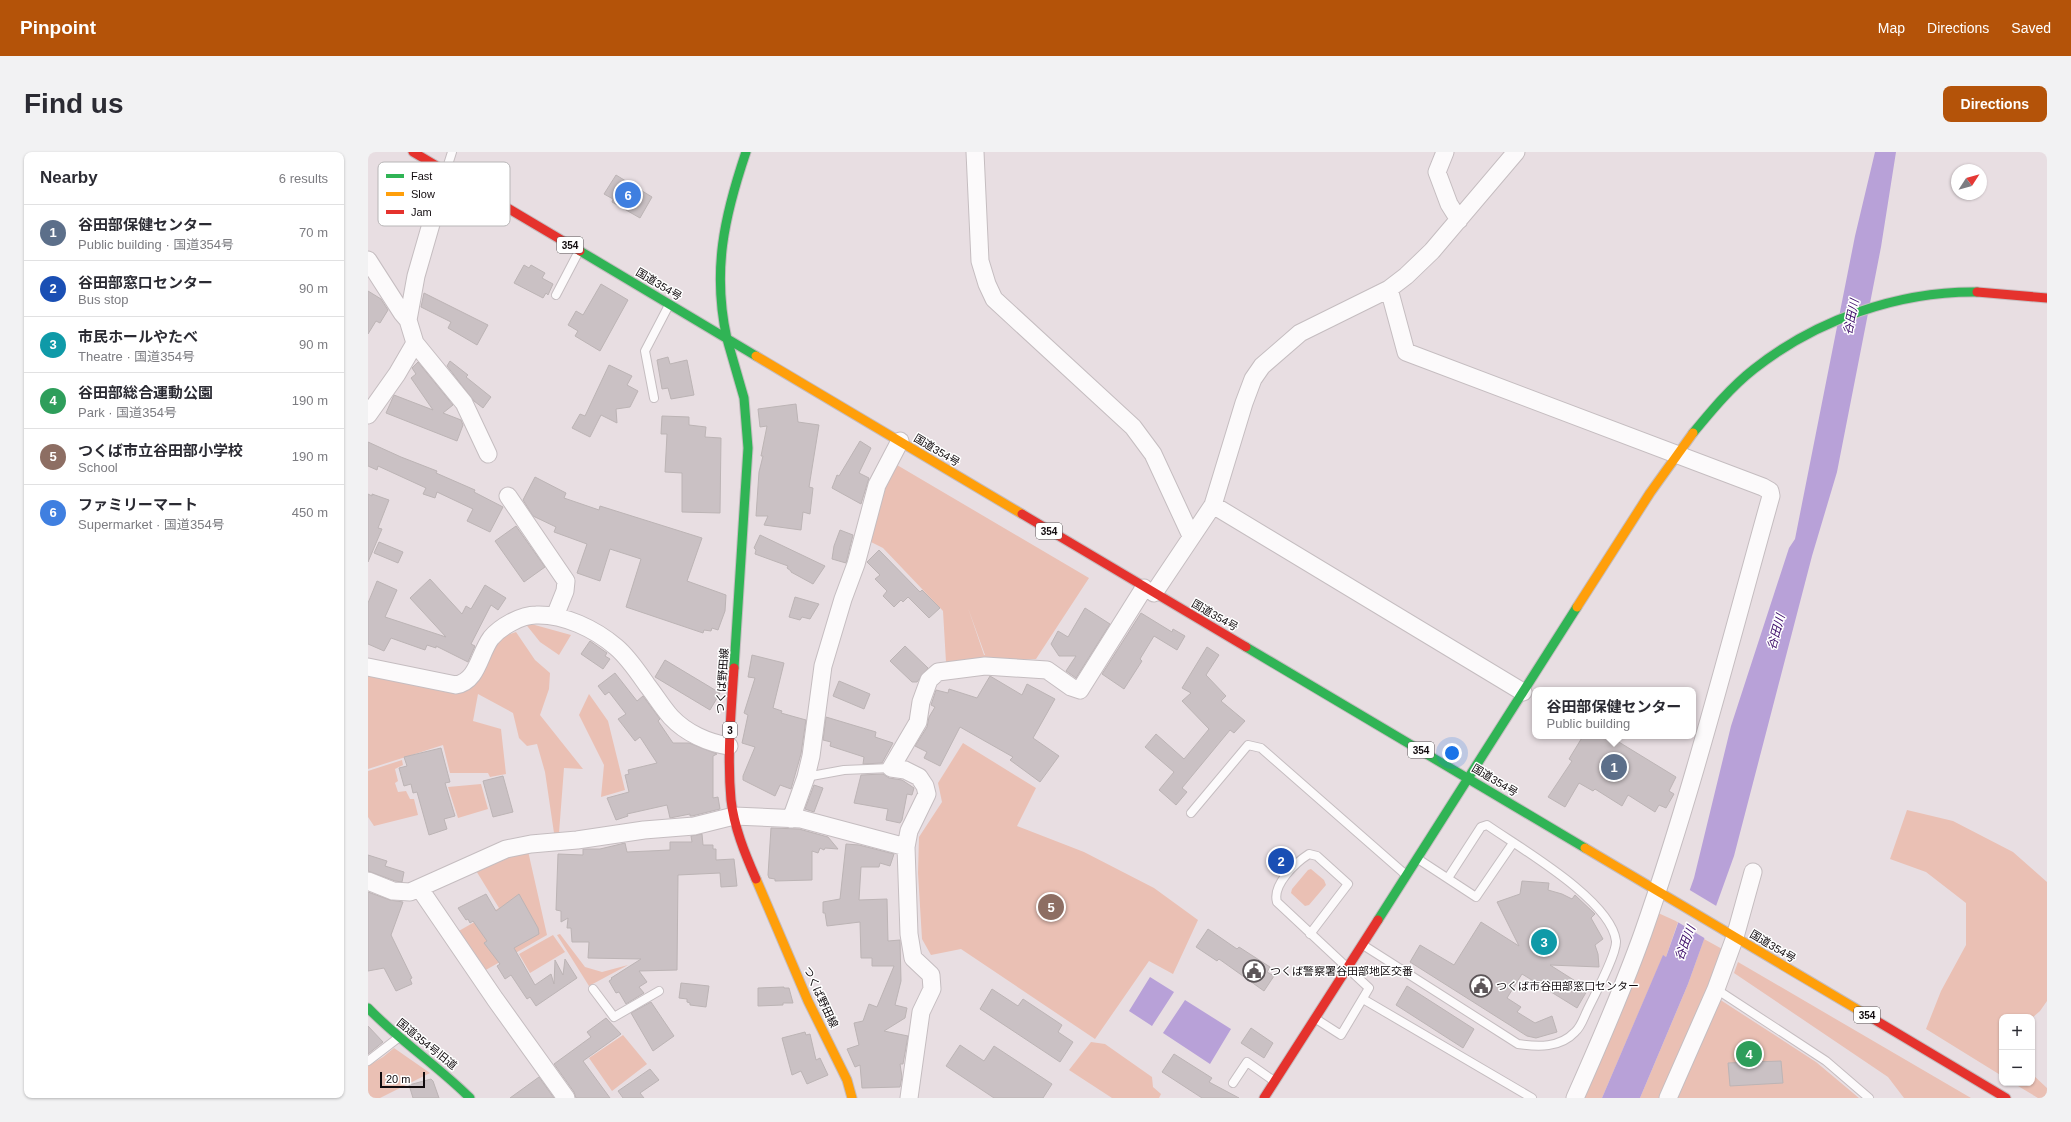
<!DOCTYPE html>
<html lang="en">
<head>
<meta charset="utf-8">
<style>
	body { margin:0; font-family:Arial,"Noto Sans JP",sans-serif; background:#f2f2f3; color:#2b2b33 }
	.controls { position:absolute; right:12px; bottom:12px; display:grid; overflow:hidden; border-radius:8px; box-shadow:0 1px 3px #0004 }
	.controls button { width:36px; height:36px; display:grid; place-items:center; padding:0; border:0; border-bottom:1px solid #e1e1e2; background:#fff; color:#2b2b33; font:20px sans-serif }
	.compass { position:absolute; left:1583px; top:12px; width:36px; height:36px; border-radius:50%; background:#fff; box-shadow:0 1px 3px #0004; rotate:54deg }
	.scale { position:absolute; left:12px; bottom:10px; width:45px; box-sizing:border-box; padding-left:4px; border:2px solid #110b0e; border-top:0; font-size:11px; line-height:14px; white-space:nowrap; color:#110b0e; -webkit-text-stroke:3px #fff; paint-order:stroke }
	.you { position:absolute; left:1084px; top:601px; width:14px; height:14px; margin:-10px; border:3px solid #fff; border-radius:50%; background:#1a73e8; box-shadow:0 0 0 6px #1a73e833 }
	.badge { display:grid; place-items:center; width:26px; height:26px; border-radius:50%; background:#b45309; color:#fff; font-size:13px; font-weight:700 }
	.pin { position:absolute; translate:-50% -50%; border:2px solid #fff; box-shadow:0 1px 4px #0006 }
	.popup { position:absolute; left:1164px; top:535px; width:164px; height:52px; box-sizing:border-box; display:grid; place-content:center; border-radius:8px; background:#fff; filter:drop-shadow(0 1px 3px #0005); font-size:13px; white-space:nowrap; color:#7c7c81 }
	.popup b { font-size:15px; color:#2b2b33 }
	.popup::after { content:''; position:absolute; left:50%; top:100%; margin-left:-8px; border:8px solid transparent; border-top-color:#fff }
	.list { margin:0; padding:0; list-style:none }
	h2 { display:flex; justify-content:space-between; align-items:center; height:52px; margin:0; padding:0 16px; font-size:17px }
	h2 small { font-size:13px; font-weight:400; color:#7c7c81 }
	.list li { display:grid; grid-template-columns:26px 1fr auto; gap:12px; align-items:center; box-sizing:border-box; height:56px; padding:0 16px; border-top:1px solid #e1e1e2 }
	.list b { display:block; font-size:15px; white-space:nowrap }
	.list p { margin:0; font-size:13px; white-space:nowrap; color:#7c7c81 }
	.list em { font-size:13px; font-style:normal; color:#7c7c81 }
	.map { position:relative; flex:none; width:1679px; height:946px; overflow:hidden; border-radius:8px }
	header { display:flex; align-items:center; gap:24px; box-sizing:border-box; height:56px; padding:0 20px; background:#b45309; color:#fff }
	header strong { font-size:19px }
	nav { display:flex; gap:22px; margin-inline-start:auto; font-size:14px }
	.intro { display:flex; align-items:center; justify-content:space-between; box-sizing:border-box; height:96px; padding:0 24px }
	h1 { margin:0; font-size:28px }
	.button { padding:10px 18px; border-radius:8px; background:#b45309; color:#fff; font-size:14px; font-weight:700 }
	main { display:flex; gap:24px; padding:0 24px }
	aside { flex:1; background:#fff; border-radius:8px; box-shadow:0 1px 3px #0004 }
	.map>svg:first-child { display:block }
	.green { fill:#eac0b4; fill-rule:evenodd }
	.water { fill:#b8a1d8 }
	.pier { fill:#e8dee2 }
	.building { fill:#cac1c4; stroke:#bcb4b5 }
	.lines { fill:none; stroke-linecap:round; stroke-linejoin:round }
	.lane-casing { stroke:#c5bdc0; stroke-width:10 }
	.street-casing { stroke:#c5bdc0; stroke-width:19 }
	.fast-casing { stroke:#c5bdc0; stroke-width:11 }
	.slow-casing { stroke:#c5bdc0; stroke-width:11 }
	.jam-casing { stroke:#c5bdc0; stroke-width:11 }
	.lane { stroke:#fcfafb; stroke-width:8 }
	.street { stroke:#fcfafb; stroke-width:17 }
	.fast { stroke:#30b455; stroke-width:9 }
	.slow { stroke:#ff9f0a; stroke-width:9 }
	.jam { stroke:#e5322d; stroke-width:9 }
	.labels { text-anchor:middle; stroke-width:3; stroke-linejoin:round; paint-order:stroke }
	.shield { fill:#fff; stroke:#585456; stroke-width:1 }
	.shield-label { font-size:10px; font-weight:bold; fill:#110b0e }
	.street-label { font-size:11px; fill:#110b0e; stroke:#fff }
	.poi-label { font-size:11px; fill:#110b0e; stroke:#fff; text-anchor:start }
	.water-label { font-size:12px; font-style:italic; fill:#3b0b68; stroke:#fff }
	.key { fill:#fff; stroke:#b8b6b7; stroke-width:1 }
	.key-label { font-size:11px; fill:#110b0e }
</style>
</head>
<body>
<header>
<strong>Pinpoint</strong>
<nav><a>Map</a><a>Directions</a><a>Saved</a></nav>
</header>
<div class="intro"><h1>Find us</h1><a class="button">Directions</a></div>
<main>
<aside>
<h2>Nearby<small>6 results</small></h2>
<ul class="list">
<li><span class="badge" style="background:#5c6f8a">1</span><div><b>谷田部保健センター</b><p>Public building · 国道354号</p></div><em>70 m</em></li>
<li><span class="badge" style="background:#1a4fb4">2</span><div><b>谷田部窓口センター</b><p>Bus stop</p></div><em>90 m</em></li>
<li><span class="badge" style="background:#0f9aa8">3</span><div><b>市民ホールやたべ</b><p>Theatre · 国道354号</p></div><em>90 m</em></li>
<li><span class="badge" style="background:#2e9e5b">4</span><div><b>谷田部総合運動公園</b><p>Park · 国道354号</p></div><em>190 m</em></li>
<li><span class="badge" style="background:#8d6e63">5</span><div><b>つくば市立谷田部小学校</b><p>School</p></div><em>190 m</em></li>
<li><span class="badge" style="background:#3f7fe0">6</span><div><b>ファミリーマート</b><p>Supermarket · 国道354号</p></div><em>450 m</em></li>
</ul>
</aside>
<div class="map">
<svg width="1679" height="946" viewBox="0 0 1679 946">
	<rect width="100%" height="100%" fill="#e8dee2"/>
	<!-- green -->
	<path class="green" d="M529,313L721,426L668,507L578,510L575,459L515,396L503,390L518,331ZM600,456L617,503H616Z
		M156,470L203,483L191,503L172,490Z
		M148,480L167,508L182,521L181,537L172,563L215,617L196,616L191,681H186L177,620L169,592L159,594L151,586L145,561L110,542L105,569L133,577L138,622L122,625L120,621H82L75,593L0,617V521L92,539L101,538L133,485Z
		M221,542L240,569L257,638L233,645L236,613L211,563Z
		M595,591L668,636L649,674L716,700L786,736L830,768L805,822L781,809L727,887L593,797L563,803L554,787L550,721L551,685L574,650L570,631Z
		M34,608L35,613L27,617L30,629L27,631L30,640L38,639L42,647H46L50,663L6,674L0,665V619Z
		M113,632L120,657L90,666L80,635Z
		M1539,658L1585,669L1645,700L1679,730V849L1672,859L1664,866L1634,865V892L1632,893L1634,895V924L1558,877L1573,839L1598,793V751L1558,720L1522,707Z
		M160,699L179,783L116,819L89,780L131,756L107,717Z
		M943,717L956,728L958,733L941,753L937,754L923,741L924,737L940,718Z
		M1288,760L1310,770L1298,805L1295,804L1234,946H1215Z
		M192,782L217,815L234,820L260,813L221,834L189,783Z
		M185,783L197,800L162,821L151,802Z
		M1336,787L1356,798L1292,946H1272L1320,832Z
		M1370,810L1603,946H1536L1520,925L1366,821Z
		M1351,847L1448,910L1491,946H1308Z
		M255,883L279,912L244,939L221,906Z
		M723,890L737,892L784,925L785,935L793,942L791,946H744L701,918Z
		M26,896L62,921L12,946H0V914L15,905Z
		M1664,922L1679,936V946H1670L1645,931H1664Z"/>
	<!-- water -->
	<path class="water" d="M1507,0H1528L1513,95L1469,320L1444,404L1366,704L1320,832L1272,946H1234L1295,803L1298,805L1326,726L1363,574L1421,396L1427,387L1487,84Z
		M782,825L806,840L784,874L761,859Z
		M817,848L863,877L842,912L795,881Z"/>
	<!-- pier -->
	<path class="pier" d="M1320,737L1350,755L1338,787L1308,769Z"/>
	<!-- building -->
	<path class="building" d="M35,16L48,24L43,31L61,41L54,69L22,51L17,46Z
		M248,23L284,45L272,66L244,50L245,47L236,42Z
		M156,113L161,116L163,113L177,121L174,126L185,132L180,143L178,141L175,146L146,131Z
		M233,132L260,148L232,199L207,184L210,179L200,173L208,159L215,163Z
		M0,139L13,147L20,158L12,171L8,169L0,182Z
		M56,141L120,173L109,193L80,176L83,170L53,155Z
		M300,205L302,212L319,208L326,243L303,247L300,236L294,237L289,208Z
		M82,209L100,223L98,225L123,245L115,256L106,249L79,214Z
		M50,210L85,253L75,261L93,268L95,273L89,289L18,261L26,243L65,258L43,226L48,222L44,216Z
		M241,213L264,224L259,233L270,239L262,255L248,257L249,271L233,263L222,285L204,276L212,262L217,264Z
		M428,252L430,270L451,273L441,335L445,336L442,362L435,360L433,378L396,373L400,364H388L391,320L395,304H393L399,274L392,275L390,257Z
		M294,264L321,265V273L338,275L337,285L353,286L352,361L314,360V321L297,320L299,282H293Z
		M492,289L503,296L491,321L501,326L493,352L464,336L469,323L471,324Z
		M0,290L33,305L69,319L68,321L107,338L106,340L135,355L122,380L99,369L105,357L69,340L67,346L55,342L58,336L10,314L9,318L0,314Z
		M167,325L198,341L196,346L231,358L232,354L334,386L319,429L358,443L357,459L350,478L344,476L343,479L336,478L335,481L258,455L273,407L242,397L232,429L209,421L219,392L186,380L188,375L165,364L155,348Z
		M0,342L4,344V342L21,348L10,376L14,377L0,410Z
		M148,374L177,415L156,430L127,389Z
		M472,378L485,383L478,411L464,407L466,394Z
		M392,383L457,414L445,432L423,420V419L419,416L420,414L387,402L388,398L386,396Z
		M11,390L35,400L30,411L6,401Z
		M511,398L552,440L554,438L572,456L561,466L540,445L535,450L533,448L526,455L515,444L519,439L507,427L512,423L499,410Z
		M62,427L94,462L98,454L103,457L117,433L138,446L130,458L123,453L103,492L107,494L100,510L68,494V496L59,493L57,498L23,486L16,499L0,492V451L9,429L29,438L17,465L78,485L42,446Z
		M427,445L451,452L442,467L434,465L432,468L421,465Z
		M717,456L742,472L708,526L698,519L708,504H691L683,492L690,479L700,485Z
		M773,461L804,480L805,477L817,484L809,498L786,484L772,507L774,509L756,537L734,522Z
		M222,489L239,501L237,504L242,507L235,517L213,502Z
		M537,494L560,516L549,530H544L522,509Z
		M839,495L851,503L838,523L858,544L853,549L877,569L866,581L862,578L814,636L819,640L808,653L791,638L806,620L777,595L788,582L816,607L841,577L814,549L823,541L814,536Z
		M384,503L416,511L405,556L414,559L413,561L438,568L433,602L423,637L412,633L407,644L375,628V624L387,595L374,591L380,563L376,561L387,526L380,525Z
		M297,508L352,541L342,558L287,525Z
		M247,521L269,549L275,544L292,567L290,569L305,591H321L349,602L345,604V646L350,645L352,657L324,664H322V662L302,666L299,653L259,662L260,664L248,668L239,646L261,640L257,623L261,622L260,618L289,611L272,585L267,589L250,567L258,562L241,540L237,543L230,534Z
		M622,524L654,543L659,532L687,547L665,586L691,604L672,630L642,608L645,605L592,575L572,614L556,606L559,600L547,594L559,575L561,565L567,555L563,553L568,538L580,541L581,537L609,546Z
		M471,529L502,542L496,557L465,544Z
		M458,565L508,580L507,585L525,591L514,611L495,612L496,605L462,594L463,590L455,588Z
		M1215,584H1241L1308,625L1301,639L1306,642L1298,656L1291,653L1287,660L1260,643L1254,654L1227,637L1225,639L1211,631L1197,655L1180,645L1204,609L1201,607Z
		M73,596L82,630L77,631L87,664L76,667L79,677L61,683L49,640L45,641L43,632L36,634L31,616L39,614L36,605Z
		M515,622L521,626L534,628L546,636L544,643L539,642L534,668L532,671L518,668L520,657L486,651L493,623Z
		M135,624L145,660L125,665L115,629Z
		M446,633L455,636L446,660L437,657Z
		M403,676L431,677L460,685L470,697L457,696L456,698L452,696L450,701L444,699V728L407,729V727L401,726L400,723Z
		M334,682L335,693H345V697H348V708L366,707L369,734L353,735L352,721L310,723L309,818L271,819L279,830L271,835L276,841L258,852L251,840L248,841L241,829L244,827L243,826L273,807L220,806L221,790H204L203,776H199L200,766L193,770V759L188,758L190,702L215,703V697H232L257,691L259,700L302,698V690H324L323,684Z
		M478,692L491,693L526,702L522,714L512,711L511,715H493L491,748L519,747L520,789L532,788L533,829L527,853L539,856L537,866L516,879L540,884L535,912H532L534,925L532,935L494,936L492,913L487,915L479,897L491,893L486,871L495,869L501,852L509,855L526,814H504V806H493L492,770L459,774L457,761H455V750L472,747Z
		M0,703L19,709L17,714L36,720L34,730L27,729L0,719Z
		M1154,729L1181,731L1180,738L1194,742L1204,747L1207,743L1227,762L1223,766L1235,787L1227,793L1230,802L1231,815L1182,813L1220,837L1209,856L1154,822L1139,846L1153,855L1149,860L1167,871L1184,864L1189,880L1168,886L1159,884L1042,810L1052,793L1086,813L1113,770L1151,794L1129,750L1152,742Z
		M0,740L22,748L35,750L23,783L44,826L42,827L44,832L28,839L16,816L0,819Z
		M118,742L128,759L151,742L170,776L171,782L146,796L167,833L183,822L186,832L187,808L195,823L197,807L209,826L168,854L162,845L159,847L143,823L137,827L129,814L132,812L116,791L119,789L105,769L102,771L100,767L98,768L90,756Z
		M840,777L869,797L871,795L902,815L899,820L906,824L896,839L851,807L849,809L828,795Z
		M313,831L341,834L338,855L322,853V851L319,850V847L311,846Z
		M1039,834L1106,877L1095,896L1028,853Z
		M416,835V836H421L425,851H415V853L390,854V836Z
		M624,837L650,854L655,847L694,873L690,880L705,890L692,910L612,857Z
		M283,850L306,884L285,899L263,861Z
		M238,866L253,882L215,909L242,946H208L206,940L186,912L223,885L219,880Z
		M0,874L15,890L0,902Z
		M883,876L905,891L896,906L873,891Z
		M437,880L438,883L442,882L448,908L452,906L460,923L439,932L433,919L424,923L414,886Z
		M592,893L616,909L626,894L684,932L675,946H626L578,914Z
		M806,902L844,926L841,930L871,946H834L794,920Z
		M1413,909L1415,931L1362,934L1360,911Z
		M282,917L291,928L272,941L276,946H255L250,939Z
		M171,925L186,946H142Z
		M63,927L65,929L71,946H45L41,933Z"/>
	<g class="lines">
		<!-- lane casing -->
		<g class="lane-casing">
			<path id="lane" d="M78,19L84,0
				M188,143L211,99
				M286,246L277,199L301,153
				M438,625L476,618L523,616
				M823,661L880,593L893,596L1038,723
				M1050,707L1108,745L1145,691
				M942,782L980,732L949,704L941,702C927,711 904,733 909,750L1001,836L973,883L948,867
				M995,793L1150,892C1170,895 1192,896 1207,880C1213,875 1216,865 1219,859C1225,846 1249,802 1248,789C1243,748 1152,696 1119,673L1113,675L1080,726
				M225,837L246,865L291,839
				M1348,837L1458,909L1501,946
				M995,847L1164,946
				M0,909L30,886
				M865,931L879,910L906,929"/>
		</g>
		<!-- street casing -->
		<g class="street-casing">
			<path id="street" d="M607,0L612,109L619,132L626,147L765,275L785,302L823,384
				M1077,0L1069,20L1081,52L1091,68
				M0,108L34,161L40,168L47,191L96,251L120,302
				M1021,137L1038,200L1395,335L1402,339L1403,344C1362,490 1325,638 1275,781C1255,837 1231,892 1207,946
				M40,168L48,124L78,20
				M0,263L29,222L47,191
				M140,344L198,429L197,439L187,464
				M845,353L1155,540
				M786,441L845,353L876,251L885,227L894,214L932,181L1021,137L1038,124L1064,99L1148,0
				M0,515L88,533C110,529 111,502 123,486C132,475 153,463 168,463C196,462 227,477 248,495C260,505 270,520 279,533C287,543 294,555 303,565C318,581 340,591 361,594
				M423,667L438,625L443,604L455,514L475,447L488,412L509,333L532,289
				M0,729L25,739L42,740L138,697L163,692L209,688L276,678L326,674L366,664L433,667L538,695
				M52,737L127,847L198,946
				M541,946L553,860L564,837L563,823L545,806L541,782L538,695L541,679L559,642L557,634L551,625L537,618L523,616L550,570L553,550L561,528L570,520L617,514L679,518L703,535L712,538L776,436
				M1300,946L1348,837L1367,785L1385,720"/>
		</g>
		<!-- fast casing -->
		<g class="fast-casing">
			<path id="fast" d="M212,99L388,204
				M359,187C344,119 356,65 378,0
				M359,187L376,246L380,296L366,516
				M1325,281C1344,258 1363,235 1386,217C1448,168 1530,139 1609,140
				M878,495L1217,696
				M1010,768L1209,455
				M0,856C32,889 70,914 102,946"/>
		</g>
		<!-- slow casing -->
		<g class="slow-casing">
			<path id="slow" d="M388,204L654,362
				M1209,455L1282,341L1325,281
				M1217,696L1497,862
				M388,727L440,849L479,928L484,946"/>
		</g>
		<!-- jam casing -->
		<g class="jam-casing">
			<path id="jam" d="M45,0L212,99
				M1609,140L1679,146
				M654,362L878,495
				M366,516C363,560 359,604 363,648C366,675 377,702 388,727
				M1497,862L1638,946
				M896,946L1010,768"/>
		</g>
		<!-- lane -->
		<use href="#lane" class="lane"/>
		<!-- street -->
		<use href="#street" class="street"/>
		<!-- fast -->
		<use href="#fast" class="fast"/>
		<!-- slow -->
		<use href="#slow" class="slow"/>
		<!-- jam -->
		<use href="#jam" class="jam"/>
	</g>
	<!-- icons -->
	<defs>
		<g id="civic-ring" transform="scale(1.15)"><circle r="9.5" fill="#fff" stroke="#5c5558" stroke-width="1.5"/><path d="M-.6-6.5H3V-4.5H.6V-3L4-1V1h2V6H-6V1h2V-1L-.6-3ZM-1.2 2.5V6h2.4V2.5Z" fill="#5c5558"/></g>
	</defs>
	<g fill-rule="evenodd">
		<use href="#civic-ring" x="886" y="819"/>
		<use href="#civic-ring" x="1113" y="834"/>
	</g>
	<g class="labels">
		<!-- shield labels -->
		<g class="shield">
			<rect x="189" y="85" width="26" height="16" rx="3"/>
			<rect x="668" y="371" width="26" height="16" rx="3"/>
			<rect x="355" y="570" width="14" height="16" rx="3"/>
			<rect x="1040" y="590" width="26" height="16" rx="3"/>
			<rect x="1486" y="855" width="26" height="16" rx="3"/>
		</g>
		<g class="shield-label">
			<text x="202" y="97">354</text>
			<text x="681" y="383">354</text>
			<text x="362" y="582">3</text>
			<text x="1053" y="602">354</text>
			<text x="1499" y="867">354</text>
		</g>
		<!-- street labels -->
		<g class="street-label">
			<text transform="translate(291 132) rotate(31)" y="4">国道354号</text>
			<text transform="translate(569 298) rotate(31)" y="4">国道354号</text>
			<text transform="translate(847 463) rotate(30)" y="4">国道354号</text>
			<text transform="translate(354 529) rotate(-86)" y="4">つくば野田線</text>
			<text transform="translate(1127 628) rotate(31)" y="4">国道354号</text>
			<text transform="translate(1405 794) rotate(31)" y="4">国道354号</text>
			<text transform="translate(453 845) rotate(65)" y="4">つくば野田線</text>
			<text transform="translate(59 892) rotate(39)" y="4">国道354号旧道</text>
		</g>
		<!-- poi labels -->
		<g class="poi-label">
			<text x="902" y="823">つくば警察署谷田部地区交番</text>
			<text x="1128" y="838">つくば市谷田部窓口センター</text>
		</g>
		<!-- water labels -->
		<g class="water-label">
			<text transform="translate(1483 165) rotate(-78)" y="4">谷田川</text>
			<text transform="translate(1408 480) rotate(-74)" y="4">谷田川</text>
			<text transform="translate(1317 791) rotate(-69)" y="4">谷田川</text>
		</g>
	</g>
	<!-- legend -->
	<rect x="10" y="10" width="132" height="64" rx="6" class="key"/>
	<rect x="18" y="22" width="18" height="4" fill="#30b455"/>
	<rect x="18" y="40" width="18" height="4" fill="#ff9f0a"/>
	<rect x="18" y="58" width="18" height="4" fill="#e5322d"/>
	<g class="key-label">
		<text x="43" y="28">Fast</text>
		<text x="43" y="46">Slow</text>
		<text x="43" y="64">Jam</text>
	</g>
</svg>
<div class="controls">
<button>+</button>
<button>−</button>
</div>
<svg class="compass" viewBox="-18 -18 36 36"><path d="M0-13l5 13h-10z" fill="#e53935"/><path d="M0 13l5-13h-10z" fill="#7c7c81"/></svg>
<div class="scale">20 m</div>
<div class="you"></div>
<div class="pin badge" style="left:1246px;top:615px;background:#5c6f8a">1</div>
<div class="popup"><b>谷田部保健センター</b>Public building</div>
<div class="pin badge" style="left:913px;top:709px;background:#1a4fb4">2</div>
<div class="pin badge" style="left:1176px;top:790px;background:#0f9aa8">3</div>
<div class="pin badge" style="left:1381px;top:902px;background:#2e9e5b">4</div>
<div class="pin badge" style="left:683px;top:755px;background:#8d6e63">5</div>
<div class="pin badge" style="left:260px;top:43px;background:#3f7fe0">6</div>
</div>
</main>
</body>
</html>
